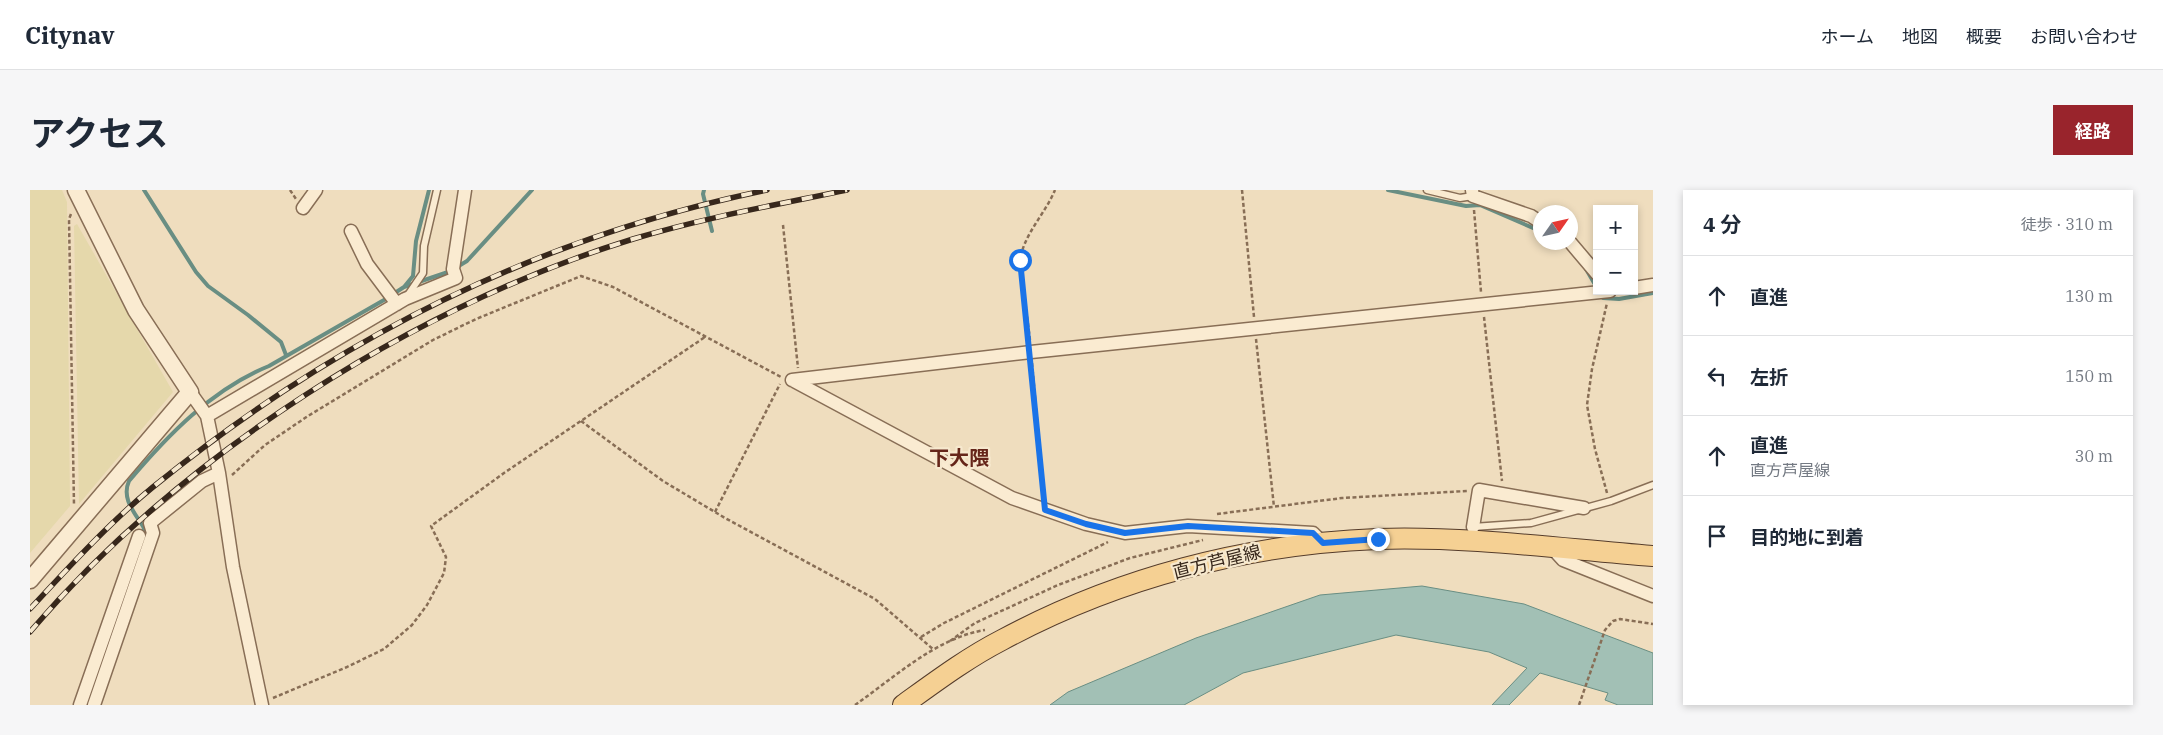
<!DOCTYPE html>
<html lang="ja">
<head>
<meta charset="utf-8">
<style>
	body { margin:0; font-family:"IBM Plex Serif","Noto Sans JP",serif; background:#f6f6f7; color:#1f2937 }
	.controls { position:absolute; right:15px; top:15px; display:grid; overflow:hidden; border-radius:0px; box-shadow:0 2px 8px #0003 }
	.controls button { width:45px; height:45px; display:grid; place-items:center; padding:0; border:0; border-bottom:1px solid #e0e1e3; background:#fff; color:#1f2937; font:25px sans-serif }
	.compass { position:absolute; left:1503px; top:15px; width:45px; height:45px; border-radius:50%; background:#fff; box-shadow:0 2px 8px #0003; rotate:56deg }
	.stop { position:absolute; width:15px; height:15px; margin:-11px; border:4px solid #1a73e8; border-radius:50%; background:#fff }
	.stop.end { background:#1a73e8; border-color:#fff; box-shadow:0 1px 5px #0008 }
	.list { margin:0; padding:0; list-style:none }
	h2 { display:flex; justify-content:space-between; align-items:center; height:65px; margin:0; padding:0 20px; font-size:21px }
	h2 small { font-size:16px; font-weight:400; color:#747a83 }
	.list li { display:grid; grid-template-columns:32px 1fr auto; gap:15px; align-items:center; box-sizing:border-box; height:80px; padding:0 20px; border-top:1px solid #e0e1e3 }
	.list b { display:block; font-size:19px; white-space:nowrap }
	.list p { margin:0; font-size:16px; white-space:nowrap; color:#747a83 }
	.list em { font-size:16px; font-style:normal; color:#747a83 }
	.icon { flex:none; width:28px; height:28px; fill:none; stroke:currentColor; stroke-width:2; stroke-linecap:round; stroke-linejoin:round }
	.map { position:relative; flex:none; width:1623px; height:515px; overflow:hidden; border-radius:0px }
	header { display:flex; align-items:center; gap:30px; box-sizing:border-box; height:70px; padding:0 25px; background:#fff; border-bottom:1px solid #e0e1e3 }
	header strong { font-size:24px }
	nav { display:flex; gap:28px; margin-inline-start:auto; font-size:18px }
	.intro { display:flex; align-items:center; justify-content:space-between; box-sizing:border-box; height:120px; padding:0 30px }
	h1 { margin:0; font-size:35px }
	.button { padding:12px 22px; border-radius:0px; background:#99242c; color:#fff; font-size:18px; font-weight:700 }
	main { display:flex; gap:30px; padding:0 30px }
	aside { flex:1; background:#fff; border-radius:0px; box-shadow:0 2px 8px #0003 }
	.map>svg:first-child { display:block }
	.farmland { fill:#e5d8ab }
	.water { fill:#a2c0b5; stroke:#698e83 }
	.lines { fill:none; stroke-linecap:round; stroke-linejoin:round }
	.stream { stroke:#698e83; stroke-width:4 }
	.service-casing { stroke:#886e56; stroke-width:9 }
	.minor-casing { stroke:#886e56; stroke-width:15 }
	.tertiary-casing { stroke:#886e56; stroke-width:19 }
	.primary-casing { stroke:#553c2b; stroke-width:22 }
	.path { stroke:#886e56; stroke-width:2.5; stroke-dasharray:4 2.5; stroke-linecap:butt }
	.service { stroke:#faebd1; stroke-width:6 }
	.minor { stroke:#faebd1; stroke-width:12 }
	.tertiary { stroke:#faebd1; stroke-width:16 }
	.primary { stroke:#f5d093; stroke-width:20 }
	.rail-casing { stroke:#37271b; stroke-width:5.5 }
	.rail { stroke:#f6e8ce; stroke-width:4; stroke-dasharray:11; stroke-linecap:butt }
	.route { stroke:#1a73e8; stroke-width:6 }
	.labels { text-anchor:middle; stroke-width:4.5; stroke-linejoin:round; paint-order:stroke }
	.street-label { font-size:18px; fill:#37271b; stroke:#f6e8ce }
	.quarter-label { font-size:20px; font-weight:bold; fill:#652519; stroke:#f6e8ce }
</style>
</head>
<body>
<header>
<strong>Citynav</strong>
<nav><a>ホーム</a><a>地図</a><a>概要</a><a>お問い合わせ</a></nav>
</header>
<div class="intro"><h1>アクセス</h1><a class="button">経路</a></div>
<main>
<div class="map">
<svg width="1623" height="515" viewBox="0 0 1623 515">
	<rect width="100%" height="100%" fill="#efddbe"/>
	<!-- farmland -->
	<path class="farmland" d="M0,0H32L37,12L40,316L0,363Z
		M47,34L143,202L49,314L44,36Z"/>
	<!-- water -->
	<path class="water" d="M1392,396L1494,414L1623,463V515H1588L1575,510L1578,503L1510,483L1479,515H1462L1497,478L1459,462L1366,445L1213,483L1154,515H1020L1038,502L1166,448L1290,405Z"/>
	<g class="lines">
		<!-- stream -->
		<path class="stream" d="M114,0L166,82L178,96L218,125L251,152L256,165
			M674,0L673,4L682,41
			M1358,0L1436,16L1450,15L1510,41
			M427,77L437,71L502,0
			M1556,79L1567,98
			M374,97L421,81
			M1571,105L1573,108L1589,109L1623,103
			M112,345L114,338C105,323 91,309 99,291C137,246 182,199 239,176L354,110L374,97L383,86L386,51L399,0"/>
		<!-- service casing -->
		<g class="service-casing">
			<path id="service" d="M1397,0L1430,8L1443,6
				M378,105L393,83L394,56L407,0
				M1443,337L1501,333L1581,311L1623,295"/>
		</g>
		<!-- minor casing -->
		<g class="minor-casing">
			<path id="minor" d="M1442,0L1443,6L1501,26L1510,32
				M273,18L286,0
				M321,41L337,74L367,114
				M1540,52L1567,84
				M1604,98L1623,95
				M762,190L1001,162L1580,101
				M762,190L982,308L1056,334L1095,343L1158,336L1283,343L1293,353
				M160,202L177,226L189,283L203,377L232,515
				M177,226L375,109L426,88L423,79L435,0
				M1443,337L1449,300L1554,318
				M1522,358L1533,370L1623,406
				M50,515L109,346
				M64,515L123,343L120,333L172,291L189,283"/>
		</g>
		<!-- tertiary casing -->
		<g class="tertiary-casing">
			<path id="tertiary" d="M0,390L160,202L106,120L46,0"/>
		</g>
		<!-- primary casing -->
		<g class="primary-casing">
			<path id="primary" d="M873,515C905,492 937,468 972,450C1087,388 1217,354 1347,349C1439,346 1532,359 1623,366"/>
		</g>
		<!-- path -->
		<path class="path" d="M260,0L266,9
			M1212,0L1224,127
			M1444,20L1451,102
			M41,24L39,29L44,315
			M753,35L768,178
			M1454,127L1472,291
			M1226,149L1244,317
			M1000,150L990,70C994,44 1015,24 1025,0
			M1002,173L1014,307
			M551,231L633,291L695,328L845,409L904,460
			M202,285L235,255L278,226L403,150L446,129L551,86L583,97L751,187
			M1577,303L1565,259L1557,215L1562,179L1577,113
			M685,322L750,194
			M1187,324L1312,308L1437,301
			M891,447L914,433L1078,352
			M920,451L945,433L1028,395L1100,368L1173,350
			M243,508L317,477L354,459L382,435L397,415L414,383L416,367L401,336L474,283L675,147
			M825,515C865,487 906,448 955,440
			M1549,515L1575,440L1583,431L1590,429L1623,434"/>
		<!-- service -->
		<use href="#service" class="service"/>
		<!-- minor -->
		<use href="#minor" class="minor"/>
		<!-- tertiary -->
		<use href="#tertiary" class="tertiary"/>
		<!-- primary -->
		<use href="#primary" class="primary"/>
		<!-- rail casing -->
		<g class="rail-casing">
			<path id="rail" d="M0,419C38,378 80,332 123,297C305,149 507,47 737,0
				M0,442C150,266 383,117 603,49C673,28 745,15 817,0"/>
		</g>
		<!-- rail -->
		<use href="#rail" class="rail"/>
	</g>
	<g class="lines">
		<!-- route -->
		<path class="route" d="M990,70L1015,320L1056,334L1095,343L1158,336L1283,343L1293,353L1348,349"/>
	</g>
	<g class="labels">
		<!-- street labels -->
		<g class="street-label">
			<text transform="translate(1187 372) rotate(-14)" y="6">直方芦屋線</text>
		</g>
		<!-- quarter labels -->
		<g class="quarter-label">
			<text x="929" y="275">下大隈</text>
		</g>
	</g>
</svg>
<div class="controls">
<button>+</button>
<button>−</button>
</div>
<svg class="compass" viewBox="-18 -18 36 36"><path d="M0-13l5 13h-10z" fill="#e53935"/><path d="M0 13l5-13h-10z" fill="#747a83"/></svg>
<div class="stop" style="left:990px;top:70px"></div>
<div class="stop end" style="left:1348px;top:349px"></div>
</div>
<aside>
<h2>4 分<small>徒歩 · 310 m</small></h2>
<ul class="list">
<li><svg class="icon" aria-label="ahead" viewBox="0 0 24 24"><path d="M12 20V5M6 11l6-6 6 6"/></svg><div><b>直進</b></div><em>130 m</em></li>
<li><svg class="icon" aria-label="left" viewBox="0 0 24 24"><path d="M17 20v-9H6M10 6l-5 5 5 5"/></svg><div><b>左折</b></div><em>150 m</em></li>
<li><svg class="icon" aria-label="ahead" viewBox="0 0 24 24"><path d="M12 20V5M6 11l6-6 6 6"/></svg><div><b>直進</b><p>直方芦屋線</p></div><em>30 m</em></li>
<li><svg class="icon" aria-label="arrive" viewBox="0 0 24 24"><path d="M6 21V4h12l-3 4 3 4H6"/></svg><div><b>目的地に到着</b></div></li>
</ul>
</aside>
</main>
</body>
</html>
